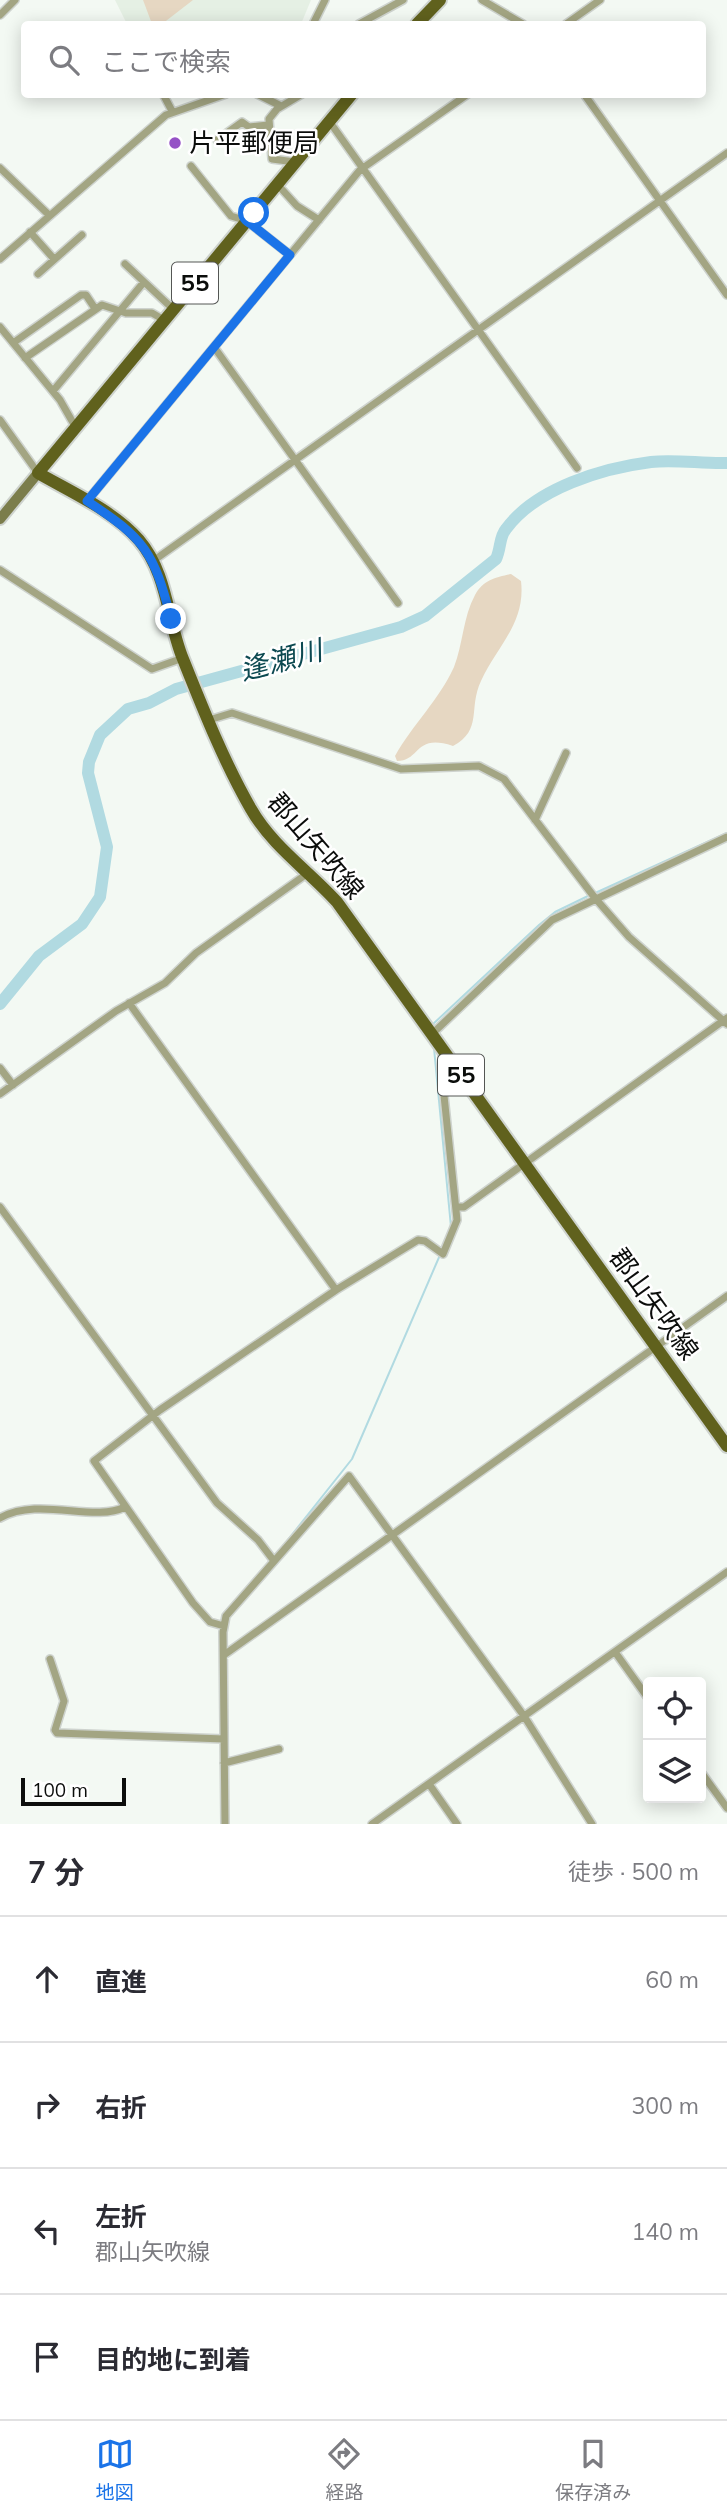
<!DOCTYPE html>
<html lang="ja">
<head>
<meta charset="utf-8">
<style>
	body { margin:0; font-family:Mulish,"Noto Sans JP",sans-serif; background:#f2f2f3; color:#2b2b33 }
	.controls { position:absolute; right:21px; bottom:21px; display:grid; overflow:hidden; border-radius:7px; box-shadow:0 4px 18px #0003 }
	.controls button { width:63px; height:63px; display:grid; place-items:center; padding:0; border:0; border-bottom:2px solid #e1e1e2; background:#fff; color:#2b2b33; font:35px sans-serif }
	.scale { position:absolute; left:21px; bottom:18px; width:105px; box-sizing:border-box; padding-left:7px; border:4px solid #0b0d0b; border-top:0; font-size:19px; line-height:24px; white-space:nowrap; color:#0b0d0b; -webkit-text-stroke:5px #fff; paint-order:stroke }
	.stop { position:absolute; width:21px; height:21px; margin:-16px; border:5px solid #1a73e8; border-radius:50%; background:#fff }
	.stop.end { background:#1a73e8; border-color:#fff; box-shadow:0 2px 7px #0008 }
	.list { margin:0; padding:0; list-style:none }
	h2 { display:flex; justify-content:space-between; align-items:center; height:91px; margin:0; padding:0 28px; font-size:30px }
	h2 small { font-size:23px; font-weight:400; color:#7c7c81 }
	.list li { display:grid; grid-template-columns:46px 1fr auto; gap:21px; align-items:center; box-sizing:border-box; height:126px; padding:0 28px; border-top:2px solid #e1e1e2 }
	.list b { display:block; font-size:26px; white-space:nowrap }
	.list p { margin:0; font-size:23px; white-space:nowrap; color:#7c7c81 }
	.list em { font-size:23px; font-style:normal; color:#7c7c81 }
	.icon { flex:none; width:38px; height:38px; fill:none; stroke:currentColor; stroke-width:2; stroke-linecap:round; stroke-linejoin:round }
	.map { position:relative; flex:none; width:727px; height:1824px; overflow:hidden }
	.search { position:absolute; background:#fff; box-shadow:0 4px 18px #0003; left:21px; right:21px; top:21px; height:77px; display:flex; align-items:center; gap:18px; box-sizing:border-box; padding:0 24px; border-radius:7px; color:#7c7c81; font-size:26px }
	.sheet { height:595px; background:#fff }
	nav { display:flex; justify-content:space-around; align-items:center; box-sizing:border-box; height:98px; border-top:2px solid #e1e1e2; background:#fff; font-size:19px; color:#7c7c81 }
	nav a { display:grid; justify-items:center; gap:4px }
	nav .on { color:#1a73e8 }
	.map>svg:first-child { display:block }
	.built { fill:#e5f0e4 }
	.green { fill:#e6d7c2 }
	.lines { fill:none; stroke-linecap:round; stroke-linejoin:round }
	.stream { stroke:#b1dae1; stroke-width:2 }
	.river { stroke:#b1dae1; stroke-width:12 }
	.minor-casing { stroke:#ced3ce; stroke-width:10 }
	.secondary-casing { stroke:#ced3ce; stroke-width:14 }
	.primary-casing { stroke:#ced3ce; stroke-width:16 }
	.minor { stroke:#a3a583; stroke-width:7 }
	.secondary { stroke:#7b7d4b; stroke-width:10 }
	.primary { stroke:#60611d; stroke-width:12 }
	.route { stroke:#1a73e8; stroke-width:9 }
	.poi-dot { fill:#9552c6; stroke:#fff; stroke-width:2.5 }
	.labels { text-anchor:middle; stroke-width:5; stroke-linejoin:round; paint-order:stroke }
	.shield { fill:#fff; stroke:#545654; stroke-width:2 }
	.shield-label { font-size:24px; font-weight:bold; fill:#0b0d0b }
	.poi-label { font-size:26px; fill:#0b0d0b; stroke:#fff; text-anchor:start }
	.street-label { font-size:26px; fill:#0b0d0b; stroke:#fff }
	.water-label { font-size:28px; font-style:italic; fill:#0c4951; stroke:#fff }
</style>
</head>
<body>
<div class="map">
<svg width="727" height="1824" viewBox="0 0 727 1824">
	<rect width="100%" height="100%" fill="#f3f9f3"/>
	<!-- built -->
	<path class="built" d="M115,0H311L301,24H127Z"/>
	<!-- green -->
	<path class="green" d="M143,0H193L162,24H152Z
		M511,574L521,581C526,623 497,646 481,681C468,708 483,730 453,746C414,733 421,761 397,761L395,756C413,724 439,700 454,667C463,644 463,617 475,595C483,580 496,577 511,574Z"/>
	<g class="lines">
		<!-- stream -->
		<path class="stream" d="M593,894L727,833
			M432,1025L539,925L555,912L588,896
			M434,1048L451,1227
			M283,1546L352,1459L440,1255
			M224,1614L264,1568"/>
		<!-- river -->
		<path class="river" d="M0,1004L39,956L82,924L100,897L107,847L88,773L89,762L100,735L128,709L149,703L176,689L401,627L425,616L496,559C501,549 499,537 506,529C536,488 603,468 651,462C675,459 703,464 727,463"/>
		<!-- minor casing -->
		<g class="minor-casing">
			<path id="minor" d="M482,0L523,24
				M0,15L15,0
				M313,24L325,0
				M359,24L403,0
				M566,24L600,0
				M163,94L172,111
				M257,94L281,106
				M584,94L727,295
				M329,121L577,468
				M217,140L242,122L249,127L268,125
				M295,162L272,159L269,119L277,109L302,94
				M191,166L231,216L247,221L290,255
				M0,168L49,215
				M277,184L297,206L319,220
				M30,232L54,259
				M0,259L166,115L226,94
				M125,264L173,309
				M38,274L82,235
				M0,327L60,400L76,428
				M13,343L81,295H86L94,307
				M214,347L398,603
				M25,358L102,305L126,313H152L164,320
				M53,391L144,282
				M0,420L38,473
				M87,501L360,170L468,94
				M153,561L727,153
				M0,570L152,669L183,658
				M209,720L232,713L401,769L479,766L504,779L595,898L629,937L727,1024
				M535,820L566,753
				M129,1003L336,1290
				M432,1034L552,920L727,837
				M0,1068L13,1085
				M0,1094L116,1011L165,983L196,953L308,873
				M0,1207L217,1503L258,1540L274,1561
				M457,1207H464L727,1018
				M0,1518C40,1496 93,1523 125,1507
				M224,1626L210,1622L193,1603L94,1461L160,1410L336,1290L418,1240L425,1241L443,1254L457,1220L441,1067L443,1050
				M615,1652L648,1698
				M224,1655L727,1296
				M50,1659L64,1701L55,1730L57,1733L224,1739
				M224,1763L279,1749
				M701,1772L727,1808
				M429,1784L457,1824
				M225,1824L223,1632L226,1616L349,1476L524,1716L592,1824
				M372,1824L727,1572"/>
		</g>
		<!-- secondary casing -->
		<g class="secondary-casing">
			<path id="secondary" d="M0,519L38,473"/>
		</g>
		<!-- primary casing -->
		<g class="primary-casing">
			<path id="primary" d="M417,24L440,0
				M352,94L38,473C71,492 114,511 139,540C168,574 167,620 183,659C203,709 224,762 251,809C272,846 309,871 337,902L727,1446"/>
		</g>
		<!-- minor -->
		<use href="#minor" class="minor"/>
		<!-- secondary -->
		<use href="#secondary" class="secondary"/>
		<!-- primary -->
		<use href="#primary" class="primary"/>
	</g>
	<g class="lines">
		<!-- route -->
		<path class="route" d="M171,619C154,552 145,539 87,501L290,255L247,221L254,213"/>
	</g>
	<!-- markers -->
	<circle class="poi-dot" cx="175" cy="143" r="7"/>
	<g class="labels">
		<!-- shield labels -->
		<g class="shield">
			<rect x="172" y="262.5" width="46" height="41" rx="5"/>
			<rect x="438" y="1054.5" width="46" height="41" rx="5"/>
		</g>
		<g class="shield-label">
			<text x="195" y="291">55</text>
			<text x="461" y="1083">55</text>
		</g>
		<!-- poi labels -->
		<g class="poi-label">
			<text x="189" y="152">片平郵便局</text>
		</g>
		<!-- street labels -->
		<g class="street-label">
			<text transform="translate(316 846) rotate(49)" y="9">郡山矢吹線</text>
			<text transform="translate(654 1304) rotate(54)" y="9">郡山矢吹線</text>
		</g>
		<!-- water labels -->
		<g class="water-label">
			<text transform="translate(281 660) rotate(-15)" y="10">逢瀬川</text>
		</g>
	</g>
</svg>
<div class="controls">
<button><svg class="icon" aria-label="locate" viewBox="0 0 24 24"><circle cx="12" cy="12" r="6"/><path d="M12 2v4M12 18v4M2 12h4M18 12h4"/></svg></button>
<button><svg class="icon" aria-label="layers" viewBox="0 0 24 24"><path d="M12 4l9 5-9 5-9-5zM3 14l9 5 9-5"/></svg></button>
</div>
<div class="scale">100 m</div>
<div class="stop" style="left:254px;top:213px"></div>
<div class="stop end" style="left:171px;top:619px"></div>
<div class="search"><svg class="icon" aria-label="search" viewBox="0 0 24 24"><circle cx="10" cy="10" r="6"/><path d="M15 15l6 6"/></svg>ここで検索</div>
</div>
<section class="sheet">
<h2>7 分<small>徒歩 · 500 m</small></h2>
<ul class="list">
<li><svg class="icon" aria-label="ahead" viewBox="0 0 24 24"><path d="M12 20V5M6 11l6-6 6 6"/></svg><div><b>直進</b></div><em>60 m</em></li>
<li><svg class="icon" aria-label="right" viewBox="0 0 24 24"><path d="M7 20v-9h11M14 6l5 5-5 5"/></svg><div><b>右折</b></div><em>300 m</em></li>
<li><svg class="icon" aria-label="left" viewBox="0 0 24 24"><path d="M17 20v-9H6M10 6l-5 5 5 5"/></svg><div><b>左折</b><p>郡山矢吹線</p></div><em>140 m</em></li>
<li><svg class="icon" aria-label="arrive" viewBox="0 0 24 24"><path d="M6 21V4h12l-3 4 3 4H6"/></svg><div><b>目的地に到着</b></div></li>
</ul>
</section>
<nav>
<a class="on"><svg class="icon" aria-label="map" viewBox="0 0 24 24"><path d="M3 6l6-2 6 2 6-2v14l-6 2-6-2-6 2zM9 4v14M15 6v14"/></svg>地図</a>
<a><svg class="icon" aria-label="directions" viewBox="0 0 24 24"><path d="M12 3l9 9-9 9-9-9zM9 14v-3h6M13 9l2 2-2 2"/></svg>経路</a>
<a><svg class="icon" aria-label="saved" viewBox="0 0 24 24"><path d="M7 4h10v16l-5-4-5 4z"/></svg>保存済み</a>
</nav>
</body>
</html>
